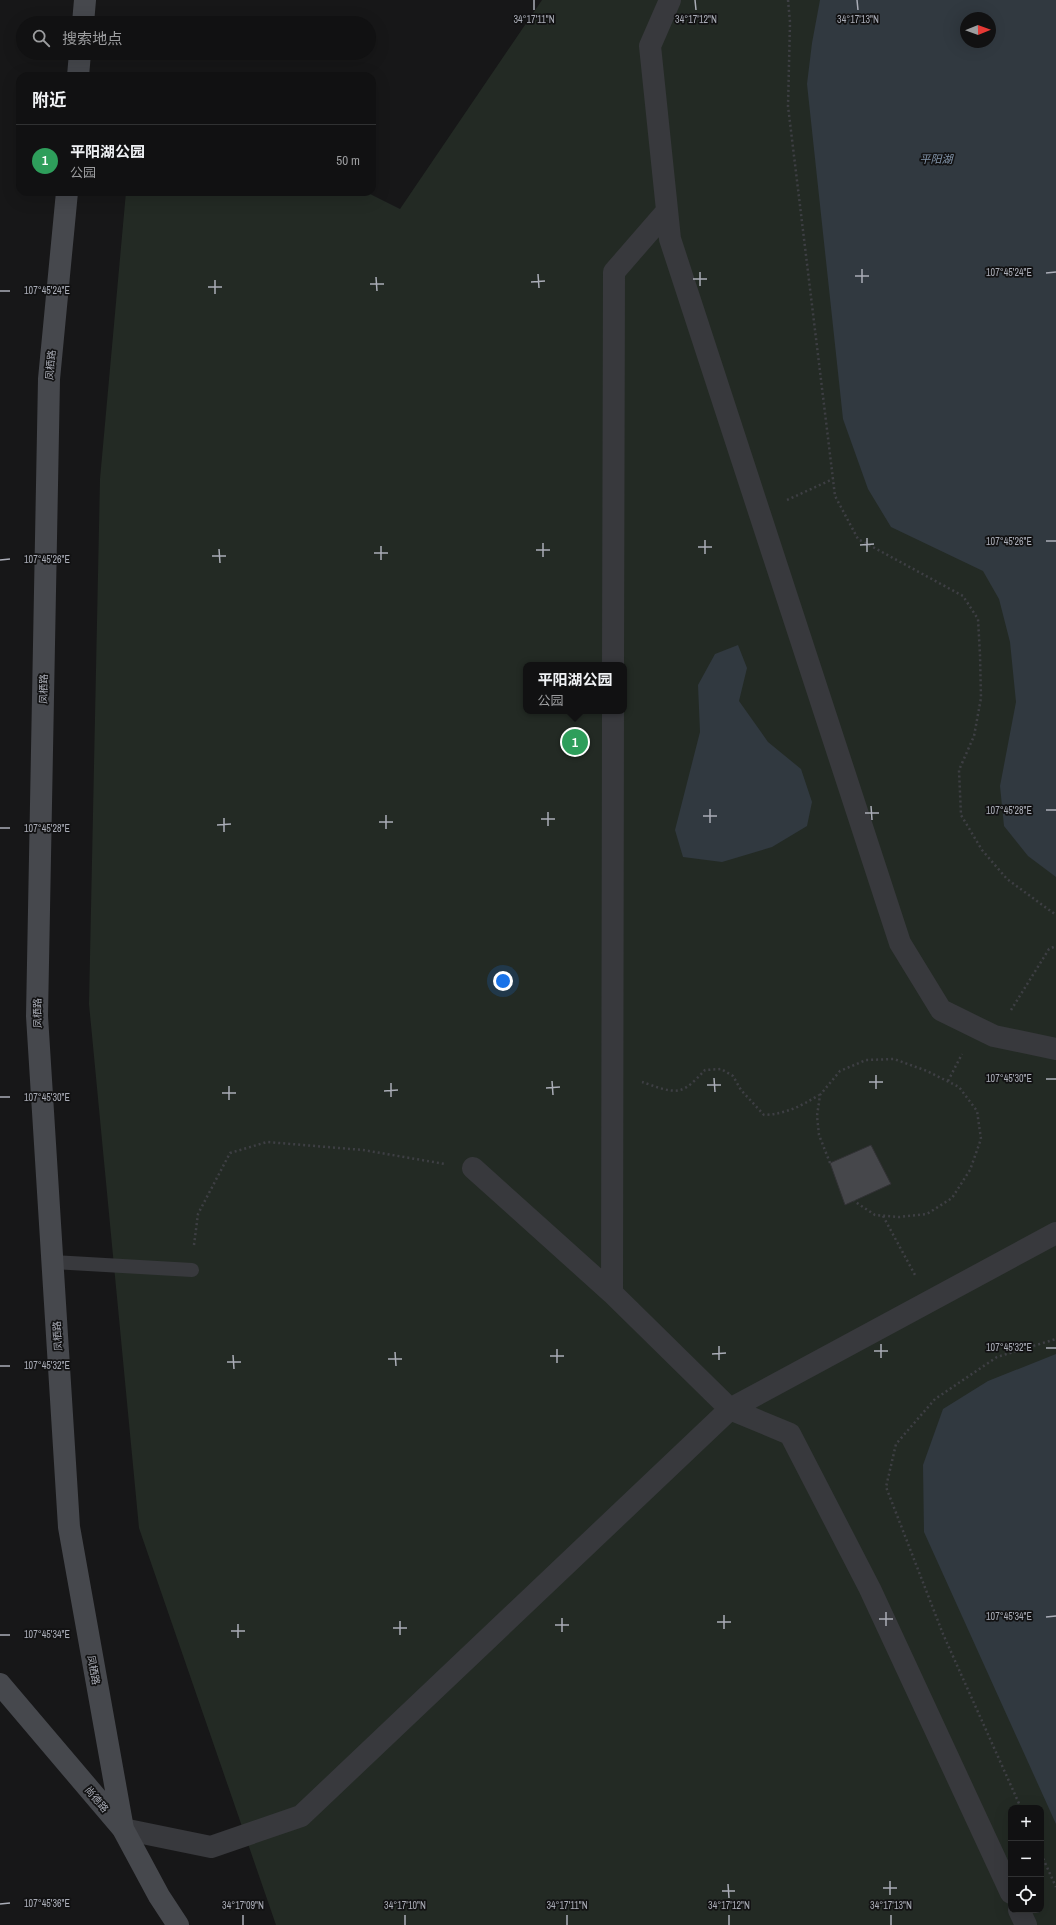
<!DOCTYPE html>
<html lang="zh">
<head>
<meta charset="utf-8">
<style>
	body { margin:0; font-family:"Archivo Narrow","Noto Sans SC",sans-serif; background:#1e1f20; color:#f1f3f6 }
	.controls { position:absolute; right:12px; bottom:12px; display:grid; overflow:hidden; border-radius:8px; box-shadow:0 4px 16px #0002 }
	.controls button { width:36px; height:36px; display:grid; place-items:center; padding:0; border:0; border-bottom:1px solid #303132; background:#111112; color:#f1f3f6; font:20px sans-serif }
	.compass { position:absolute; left:960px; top:12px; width:36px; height:36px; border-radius:50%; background:#111112; box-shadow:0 4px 16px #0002; rotate:89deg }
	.you { position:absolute; left:503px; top:981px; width:14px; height:14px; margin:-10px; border:3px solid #fff; border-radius:50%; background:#1a73e8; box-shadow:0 0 0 6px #1a73e833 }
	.badge { display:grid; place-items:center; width:26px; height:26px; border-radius:50%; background:#0b8043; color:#fff; font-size:13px; font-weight:700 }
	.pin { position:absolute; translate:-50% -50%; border:2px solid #fff; box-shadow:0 1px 4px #0006 }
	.popup { position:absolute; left:523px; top:662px; width:104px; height:52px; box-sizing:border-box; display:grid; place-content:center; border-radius:8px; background:#111112; filter:drop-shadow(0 1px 3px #0005); font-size:13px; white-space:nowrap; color:#9c9d9f }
	.popup b { font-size:15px; color:#f1f3f6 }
	.popup::after { content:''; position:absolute; left:50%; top:100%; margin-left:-8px; border:8px solid transparent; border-top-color:#111112 }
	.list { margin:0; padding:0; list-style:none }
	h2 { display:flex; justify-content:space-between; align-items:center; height:52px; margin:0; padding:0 16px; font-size:17px }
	h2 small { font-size:13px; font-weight:400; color:#9c9d9f }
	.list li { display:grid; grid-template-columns:26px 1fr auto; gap:12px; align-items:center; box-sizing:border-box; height:72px; padding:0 16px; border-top:1px solid #303132 }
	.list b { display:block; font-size:15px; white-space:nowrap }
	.list p { margin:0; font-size:13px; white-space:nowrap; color:#9c9d9f }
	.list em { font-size:13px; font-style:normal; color:#9c9d9f }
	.icon { flex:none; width:22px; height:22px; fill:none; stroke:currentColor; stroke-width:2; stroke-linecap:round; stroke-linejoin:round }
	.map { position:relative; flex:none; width:1056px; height:1925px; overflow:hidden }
	.search { position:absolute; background:#111112; box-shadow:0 4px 16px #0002; left:16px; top:16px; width:360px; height:44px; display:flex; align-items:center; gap:10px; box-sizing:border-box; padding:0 14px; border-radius:22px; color:#9c9d9f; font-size:15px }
	.panel { position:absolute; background:#111112; box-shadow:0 4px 16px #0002; left:16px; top:72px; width:360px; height:124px; border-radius:12px }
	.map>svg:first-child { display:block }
	.green { fill:#232a24; fill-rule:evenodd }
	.water { fill:#313940; fill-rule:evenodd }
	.building { fill:#46474b; stroke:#313134 }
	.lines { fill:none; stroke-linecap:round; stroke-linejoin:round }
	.path { stroke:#3e3f44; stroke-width:2.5; stroke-dasharray:2 3; stroke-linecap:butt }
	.lane { stroke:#38393d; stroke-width:14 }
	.street { stroke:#38393d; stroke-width:22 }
	.secondary { stroke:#46484d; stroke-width:22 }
	.ticks { fill:none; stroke:#aaadb7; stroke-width:1.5 }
	.labels { text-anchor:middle; stroke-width:3.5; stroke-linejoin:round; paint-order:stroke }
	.street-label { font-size:10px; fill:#aaadb7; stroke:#121213 }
	.water-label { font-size:11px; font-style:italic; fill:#8598ae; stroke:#121213 }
	.ticks-label { font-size:10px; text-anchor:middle; fill:#aaadb7; stroke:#121213; stroke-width:3.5; stroke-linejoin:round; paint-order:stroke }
</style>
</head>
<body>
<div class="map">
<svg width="1056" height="1925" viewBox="0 0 1056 1925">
	<rect width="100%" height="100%" fill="#171718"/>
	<!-- green -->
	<path class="green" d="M542,0H1056V1925H276L139,1528L89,1004L100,479L126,192H366L400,209ZM966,18H990V42H966ZM526,665H624V711H526ZM1011,1808H1041V1910H1011Z"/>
	<!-- water -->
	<path class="water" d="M820,0H1056V877L1028,856L1004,826L1000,786L1016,702L1010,642L999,599L983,571L891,527L868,489L843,419L807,84L812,43ZM966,18H990V42H966Z
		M738,645L747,668L739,701L768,742L801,769L812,802L807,826L772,847L722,862L683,857L675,830L700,732L698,685L715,654Z
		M1056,1354V1824L924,1532L923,1465L943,1409L988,1381Z"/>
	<!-- building -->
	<path class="building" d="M871,1145L891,1184L845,1205L830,1163Z"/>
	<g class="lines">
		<!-- path -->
		<path class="path" d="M788,0L790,22L788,106L835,496L858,539L963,596L978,619L980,655L981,698L974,736L959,770L961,815L982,850L1007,879L1056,915
			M787,500L833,479
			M1011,1010L1049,949L1056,946
			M948,1081L962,1054
			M642,1082C652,1085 669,1093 680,1090C689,1088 698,1077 705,1070L721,1069L733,1076L741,1090L764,1115C786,1114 801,1106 819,1095
			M830,1163L819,1135L817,1116L820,1095L840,1071L866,1060L894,1059L927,1071L959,1087L977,1111L981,1139L970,1170L952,1198L927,1214L899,1217L875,1215L854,1201
			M883,1216L915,1275
			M194,1245L198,1214L230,1153L267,1142L363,1150L445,1164
			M1021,1808L943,1634L886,1487L896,1444L935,1399L997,1357L1056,1339
			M1041,1854L1056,1887"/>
		<!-- lane -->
		<path class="lane" d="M53,1262L192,1270"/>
		<!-- street -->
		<path class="street" d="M670,0L650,46L670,239L900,943L941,1010L994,1036L1056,1049
			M613,665L614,272L667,211
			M473,1168L612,1293L730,1409L790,1434L870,1589L1011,1893
			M612,1293L613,711
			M123,1829L211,1847L301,1816L730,1409L1056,1233
			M1019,1910L1026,1925"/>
		<!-- secondary -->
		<path class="secondary" d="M83,23L85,0
			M78,76L80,53
			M67,192L49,379L37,1016L69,1527L123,1829
			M0,1684L123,1829L159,1896L178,1925"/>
	</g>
	<!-- ticks -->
	<path class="ticks" d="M534,0V10M695,0L696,10M857,0L858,10M862,269V283M700,272V286M1046,273L1056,272M538,274L539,288M855,276H869M376,277L377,291M693,279H707M215,280V294M531,282L545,281M370,284H384M208,287H222M0,291H10M867,538V552M705,540V554M1046,541H1056M543,543V557M860,545L874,544M381,546V560M698,547H712M219,549L220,563M536,550H550M374,553H388M212,556H226M0,560L10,559M871,806L872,820M710,809V823M1046,810H1056M548,812V826M865,813H879M386,815V829M703,816H717M224,818V832M541,819H555M379,822H393M217,825L231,824M0,828H10M876,1075V1089M714,1078L715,1092M1046,1079H1056M552,1081L553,1095M869,1082H883M391,1083V1097M707,1085H721M229,1086V1100M546,1088L560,1087M384,1091L398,1090M222,1093H236M0,1097H10M881,1344V1358M719,1346V1360M1046,1348H1056M557,1349V1363M874,1351H888M395,1352L396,1366M712,1354L726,1353M233,1355L234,1369M550,1356H564M388,1359H402M227,1362H241M0,1366H10M886,1612V1626M724,1615V1629M1046,1617L1056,1616M562,1618V1632M879,1619H893M400,1621V1635M717,1622H731M238,1624V1638M555,1625H569M393,1628H407M231,1631H245M0,1635H10M890,1881V1895M728,1884L729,1898M883,1888H897M722,1891H735M0,1904L10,1903M243,1915V1925M405,1915V1925M567,1915V1925M729,1915V1925M891,1915V1925"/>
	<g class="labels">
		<!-- street labels -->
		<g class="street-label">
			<text transform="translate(50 365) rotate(-85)" y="4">凤栖路</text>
			<text transform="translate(43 689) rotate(-89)" y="4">凤栖路</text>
			<text transform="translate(37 1013) rotate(-91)" y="4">凤栖路</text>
			<text transform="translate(57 1336) rotate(-94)" y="4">凤栖路</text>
			<text transform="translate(94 1670) rotate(80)" y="4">凤栖路</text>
			<text transform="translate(97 1799) rotate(50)" y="4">尚德路</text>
		</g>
		<!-- water labels -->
		<g class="water-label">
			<text x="936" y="163">平阳湖</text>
		</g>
	</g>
	<g class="ticks-label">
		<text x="534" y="23">34°17'11"N</text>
		<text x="696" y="23">34°17'12"N</text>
		<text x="858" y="23">34°17'13"N</text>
		<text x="1009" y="276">107°45'24"E</text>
		<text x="47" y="294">107°45'24"E</text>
		<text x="1009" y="545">107°45'26"E</text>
		<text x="47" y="563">107°45'26"E</text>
		<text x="1009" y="814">107°45'28"E</text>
		<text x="47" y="832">107°45'28"E</text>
		<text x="1009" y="1082">107°45'30"E</text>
		<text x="47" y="1101">107°45'30"E</text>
		<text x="1009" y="1351">107°45'32"E</text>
		<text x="47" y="1369">107°45'32"E</text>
		<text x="1009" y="1620">107°45'34"E</text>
		<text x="47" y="1638">107°45'34"E</text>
		<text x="47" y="1907">107°45'36"E</text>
		<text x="243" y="1909">34°17'09"N</text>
		<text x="405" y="1909">34°17'10"N</text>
		<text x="567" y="1909">34°17'11"N</text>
		<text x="729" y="1909">34°17'12"N</text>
		<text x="891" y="1909">34°17'13"N</text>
	</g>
</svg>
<div class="controls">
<button>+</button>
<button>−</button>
<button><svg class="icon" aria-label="locate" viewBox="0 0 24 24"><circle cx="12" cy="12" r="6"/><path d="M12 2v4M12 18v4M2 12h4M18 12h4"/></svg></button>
</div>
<svg class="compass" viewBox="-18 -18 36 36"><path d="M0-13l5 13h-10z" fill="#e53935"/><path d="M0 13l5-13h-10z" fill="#9c9d9f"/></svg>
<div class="you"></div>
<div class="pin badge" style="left:575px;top:742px;background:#2e9e5b">1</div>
<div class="popup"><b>平阳湖公园</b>公园</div>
<div class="search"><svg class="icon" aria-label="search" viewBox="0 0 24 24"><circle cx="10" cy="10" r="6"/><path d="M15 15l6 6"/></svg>搜索地点</div>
<section class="panel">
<h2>附近<small></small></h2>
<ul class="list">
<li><span class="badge" style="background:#2e9e5b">1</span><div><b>平阳湖公园</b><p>公园</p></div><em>50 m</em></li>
</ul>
</section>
</div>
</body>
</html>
